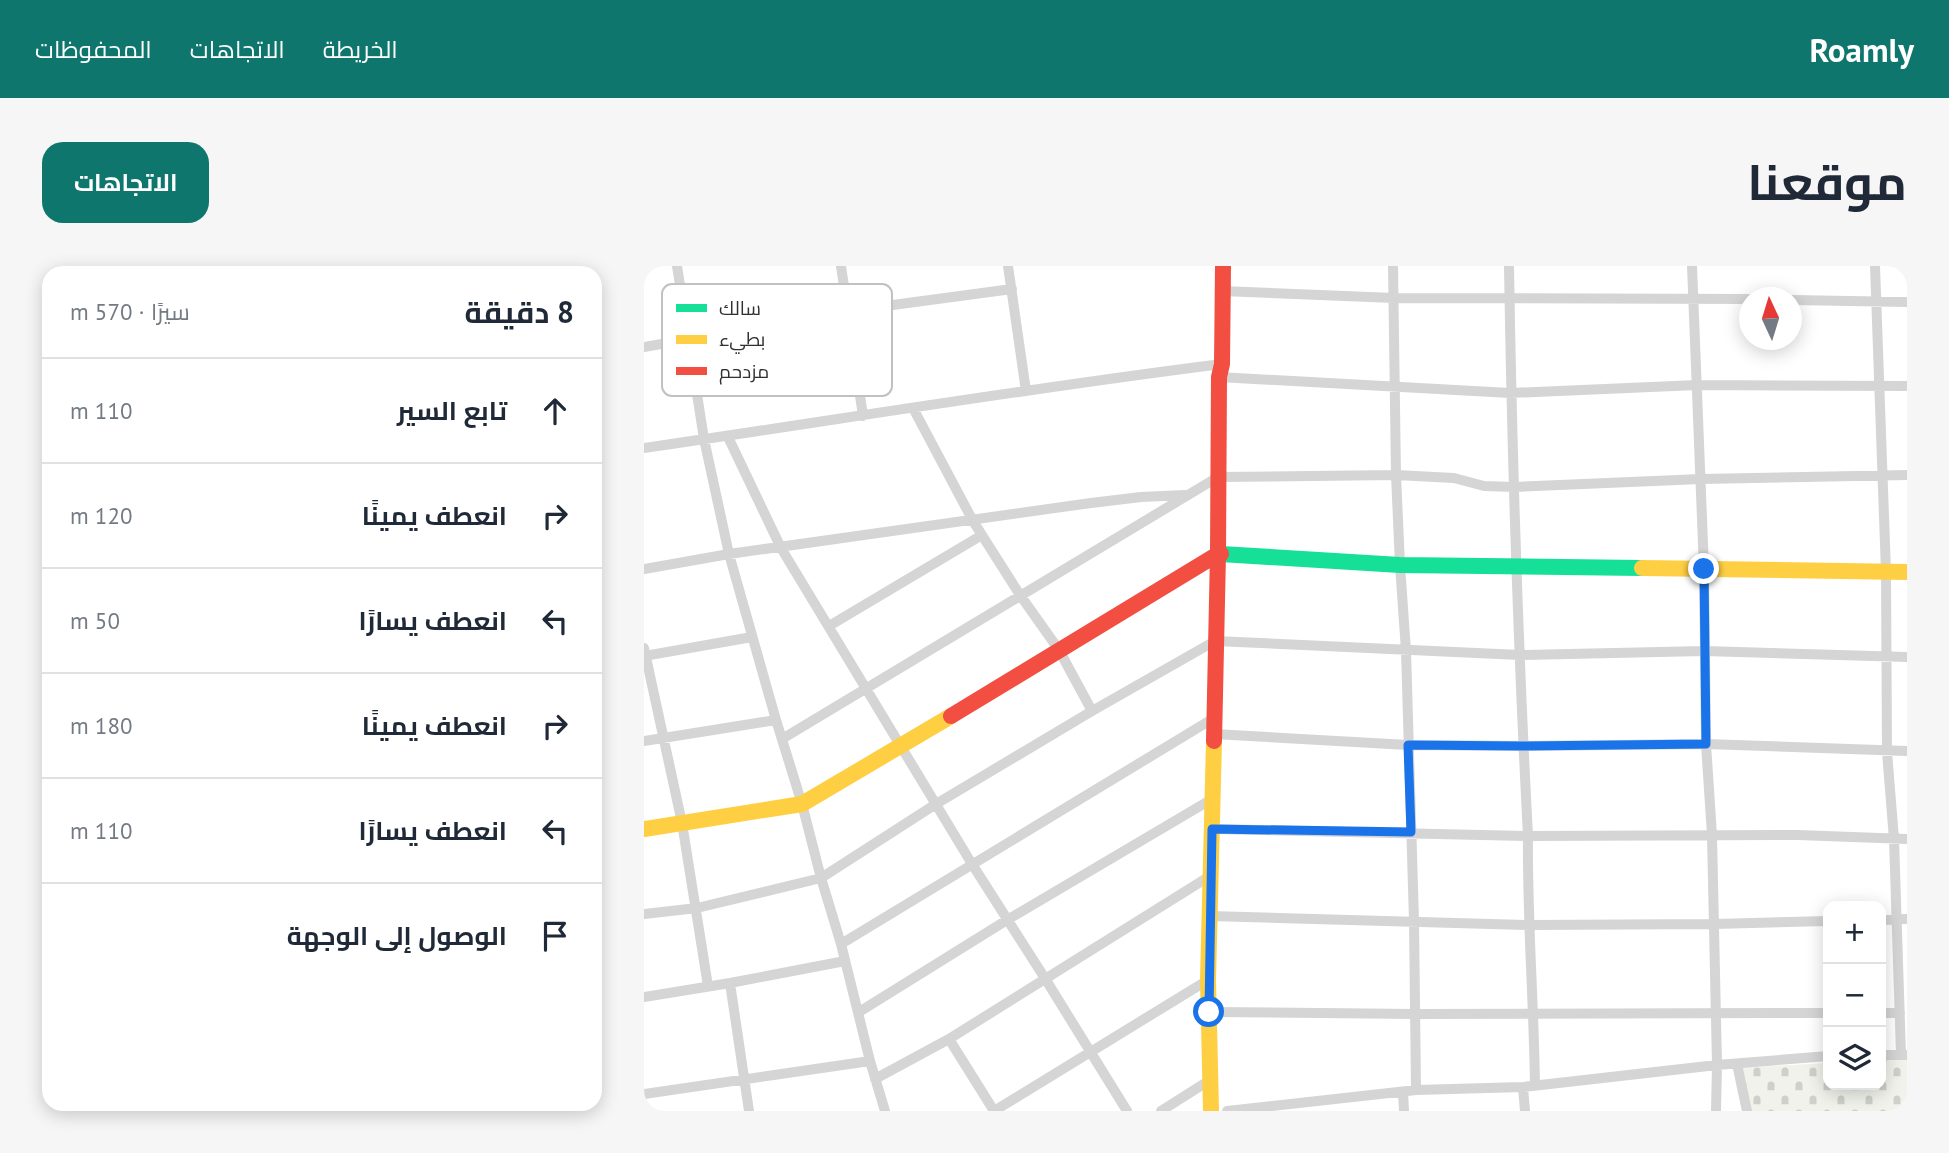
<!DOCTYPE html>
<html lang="ar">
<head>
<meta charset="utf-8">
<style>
	body { margin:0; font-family:"PT Sans",Cairo,sans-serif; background:#f6f6f7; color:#1f2937; direction:rtl }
	.controls { position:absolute; right:21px; bottom:21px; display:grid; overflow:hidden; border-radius:14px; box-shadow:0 4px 18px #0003 }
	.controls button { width:63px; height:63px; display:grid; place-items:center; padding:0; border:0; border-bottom:2px solid #e0e1e3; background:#fff; color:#1f2937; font:35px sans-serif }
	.compass { position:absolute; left:1095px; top:21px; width:63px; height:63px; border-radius:50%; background:#fff; box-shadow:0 4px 18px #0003; rotate:356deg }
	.stop { position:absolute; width:21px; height:21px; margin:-16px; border:5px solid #1a73e8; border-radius:50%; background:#fff }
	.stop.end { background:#1a73e8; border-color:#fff; box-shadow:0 2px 7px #0008 }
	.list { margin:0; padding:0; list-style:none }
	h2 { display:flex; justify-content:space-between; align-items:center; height:91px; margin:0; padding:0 28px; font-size:30px }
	h2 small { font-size:23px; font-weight:400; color:#747a83 }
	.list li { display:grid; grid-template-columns:46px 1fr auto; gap:21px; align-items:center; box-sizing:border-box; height:105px; padding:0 28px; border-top:2px solid #e0e1e3 }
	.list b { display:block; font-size:26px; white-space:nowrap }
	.list em { font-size:23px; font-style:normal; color:#747a83 }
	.icon { flex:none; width:38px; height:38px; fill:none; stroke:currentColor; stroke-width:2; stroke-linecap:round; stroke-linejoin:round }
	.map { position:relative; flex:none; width:1263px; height:845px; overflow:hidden; direction:ltr; border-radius:21px }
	header { display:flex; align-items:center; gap:42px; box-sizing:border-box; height:98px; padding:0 35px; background:#0f766e; color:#fff }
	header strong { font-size:33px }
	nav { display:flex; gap:38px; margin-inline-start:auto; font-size:24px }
	.intro { display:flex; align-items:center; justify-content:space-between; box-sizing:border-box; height:168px; padding:0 42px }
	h1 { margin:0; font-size:49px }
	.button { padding:18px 32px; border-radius:21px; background:#0f766e; color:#fff; font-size:24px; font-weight:700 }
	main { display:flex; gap:42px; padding:0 42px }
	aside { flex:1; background:#fff; border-radius:21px; box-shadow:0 4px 18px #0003 }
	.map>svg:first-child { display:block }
	.cemetery { fill:url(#cemetery-stones) }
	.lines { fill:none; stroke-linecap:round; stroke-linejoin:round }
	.street { stroke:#d5d5d5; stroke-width:10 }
	.fast { stroke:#16e098; stroke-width:16 }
	.slow { stroke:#ffcf43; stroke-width:16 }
	.jam { stroke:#f24e42; stroke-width:16 }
	.route { stroke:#1a73e8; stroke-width:9 }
	.key { fill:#fff; stroke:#c1c1c1; stroke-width:2 }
	.key-label { font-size:19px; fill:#313131 }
</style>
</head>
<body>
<header>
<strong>Roamly</strong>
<nav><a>الخريطة</a><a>الاتجاهات</a><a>المحفوظات</a></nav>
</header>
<div class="intro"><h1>موقعنا</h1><a class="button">الاتجاهات</a></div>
<main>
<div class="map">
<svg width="1263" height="845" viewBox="0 0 1263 845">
	<defs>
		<pattern id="cemetery-stones" width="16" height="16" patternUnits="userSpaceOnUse" patternTransform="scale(1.75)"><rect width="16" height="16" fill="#f0f2eb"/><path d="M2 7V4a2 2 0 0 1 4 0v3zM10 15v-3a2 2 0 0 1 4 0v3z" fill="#ced0ca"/></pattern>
	</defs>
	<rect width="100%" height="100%" fill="#fff"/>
	<!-- cemetery -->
	<path class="cemetery" d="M1263,791V845H1107L1097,802L1184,797V819H1237V793Z"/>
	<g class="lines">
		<!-- street -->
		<path class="street" d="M33,0L60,173L85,288L132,454L158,538L177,612L197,678L226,795L241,845
			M197,0L219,150
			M364,0L382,125
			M749,0L752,209L756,299L762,385L770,655L772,824
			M865,0C868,190 874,380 884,570C883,653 890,737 891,820
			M1048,0L1060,303L1062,478L1068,569L1073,799L1072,845
			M1231,0L1242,306L1243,486L1250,573L1257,788
			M578,25L750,32L1106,33
			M1148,34L1263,36
			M0,81L204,45L368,23
			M575,111L866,127L1053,119L1263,120
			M269,142L329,255L376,329L415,384L448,445
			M84,171L137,282L328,598L402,714L483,845
			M0,182C193,154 385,122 578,98
			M0,303L85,288L447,237L497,231L541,229
			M185,360L338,269
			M0,382L38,557L64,720
			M0,390L108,371
			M570,468L764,479L879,480L1062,478L1263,485
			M138,473L574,211L752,209L810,212L840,220L871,221L1057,213L1263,209
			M0,475L132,454
			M568,563L884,570L1154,569L1263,573
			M0,648L53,642L177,612L292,538L448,445L571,375L876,389L1060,385L1263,391
			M566,650L886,659L1070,658L1184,655
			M1237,654L1263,653
			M197,678L570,452
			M86,717L105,845
			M0,731L86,717L201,695
			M215,746L363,654L568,533
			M565,746L772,748L1184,747
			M1237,747H1256
			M305,773L350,845L564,714
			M1237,789H1262
			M1093,798L1103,845
			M231,813L305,773L566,610
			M879,821L881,845
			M759,826L760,845
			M0,828L226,795
			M517,845L566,814
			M583,845L772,824L879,821L1073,799L1184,790"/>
		<!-- fast -->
		<path class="fast" d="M577,288L756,299L998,302"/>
		<!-- slow -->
		<path class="slow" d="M998,302L1263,306
			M0,563L158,538L307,450
			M567,845L564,714L570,475"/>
		<!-- jam -->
		<path class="jam" d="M307,450L574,288H577
			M570,475L574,288L575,111L578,98L579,0"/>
	</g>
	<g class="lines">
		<!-- route -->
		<path class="route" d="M565,746L568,563L767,566L764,479L879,480L1062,478L1060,303"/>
	</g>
	<!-- legend -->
	<rect x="18" y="18" width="230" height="112" rx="10" class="key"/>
	<rect x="32" y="38" width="31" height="8" fill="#16e098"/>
	<rect x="32" y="69" width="31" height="9" fill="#ffcf43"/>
	<rect x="32" y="101" width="31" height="8" fill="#f24e42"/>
	<g class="key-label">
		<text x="75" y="49">سالك</text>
		<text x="75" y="80">بطيء</text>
		<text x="75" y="112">مزدحم</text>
	</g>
</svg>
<div class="controls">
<button>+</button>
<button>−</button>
<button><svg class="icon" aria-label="layers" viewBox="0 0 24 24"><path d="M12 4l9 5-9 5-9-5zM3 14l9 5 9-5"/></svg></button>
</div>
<svg class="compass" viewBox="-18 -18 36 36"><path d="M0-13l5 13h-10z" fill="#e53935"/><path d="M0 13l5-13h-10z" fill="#747a83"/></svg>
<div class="stop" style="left:565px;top:746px"></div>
<div class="stop end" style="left:1060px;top:303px"></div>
</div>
<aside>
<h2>8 دقيقة<small>سيرًا · 570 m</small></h2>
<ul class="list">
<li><svg class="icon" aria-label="ahead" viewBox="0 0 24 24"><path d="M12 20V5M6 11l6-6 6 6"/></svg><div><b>تابع السير</b></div><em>110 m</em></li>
<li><svg class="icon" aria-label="right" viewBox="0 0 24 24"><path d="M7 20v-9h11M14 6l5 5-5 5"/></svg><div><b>انعطف يمينًا</b></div><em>120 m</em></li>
<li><svg class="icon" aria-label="left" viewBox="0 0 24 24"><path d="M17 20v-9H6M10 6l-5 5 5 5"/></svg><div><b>انعطف يسارًا</b></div><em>50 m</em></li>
<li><svg class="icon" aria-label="right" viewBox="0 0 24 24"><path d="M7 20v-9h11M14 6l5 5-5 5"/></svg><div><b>انعطف يمينًا</b></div><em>180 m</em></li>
<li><svg class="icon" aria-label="left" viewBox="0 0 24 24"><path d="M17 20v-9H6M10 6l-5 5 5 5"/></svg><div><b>انعطف يسارًا</b></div><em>110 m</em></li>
<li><svg class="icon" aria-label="arrive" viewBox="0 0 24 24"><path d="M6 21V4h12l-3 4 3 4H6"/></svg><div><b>الوصول إلى الوجهة</b></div></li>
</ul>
</aside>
</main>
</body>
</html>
